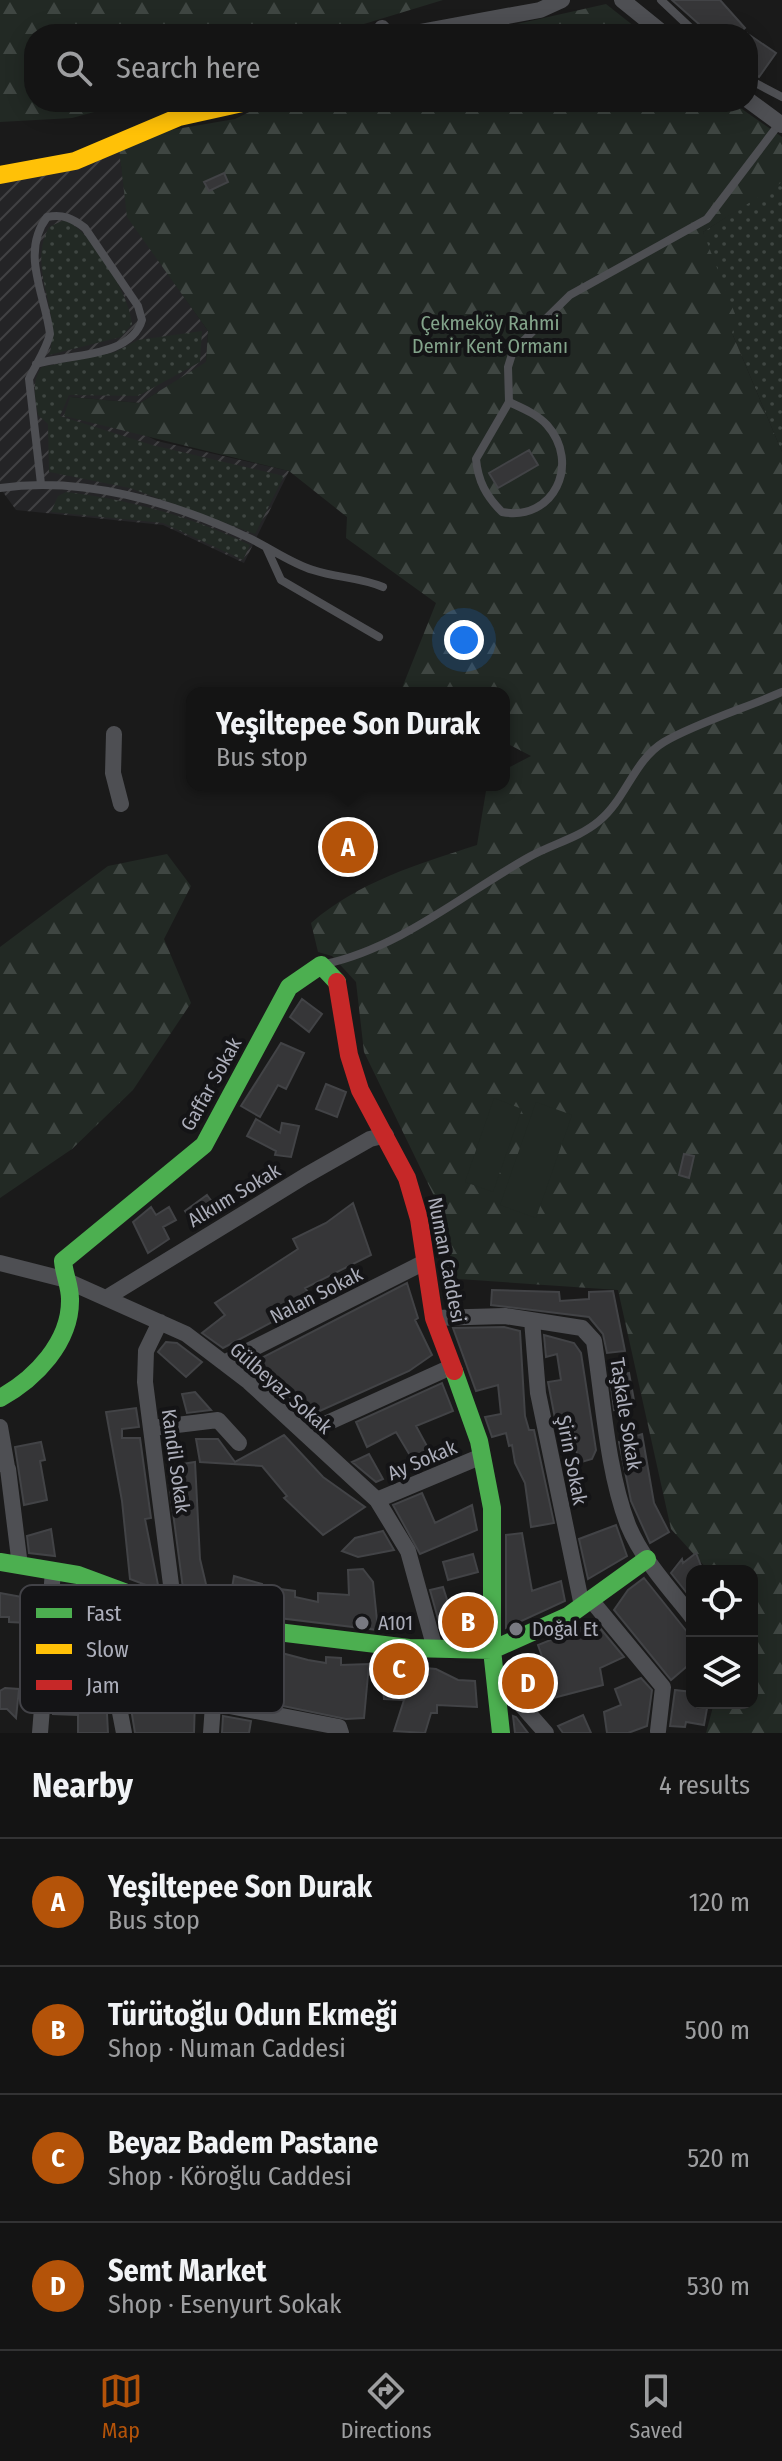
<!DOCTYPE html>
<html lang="en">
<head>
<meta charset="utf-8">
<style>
	body { margin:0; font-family:"Fira Sans Condensed",sans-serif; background:#1d1d1d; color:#f1f3f6 }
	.controls { position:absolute; right:24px; bottom:24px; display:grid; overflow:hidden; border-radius:16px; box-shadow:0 4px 20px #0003 }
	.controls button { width:72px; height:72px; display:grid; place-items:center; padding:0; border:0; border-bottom:2px solid #333334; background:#141414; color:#f1f3f6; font:40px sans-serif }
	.you { position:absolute; left:464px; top:640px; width:28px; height:28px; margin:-20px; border:6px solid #fff; border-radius:50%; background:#1a73e8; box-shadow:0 0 0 12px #1a73e833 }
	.badge { display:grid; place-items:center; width:52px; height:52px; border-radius:50%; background:#b45309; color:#fff; font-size:26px; font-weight:700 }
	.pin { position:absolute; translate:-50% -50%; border:4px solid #fff; box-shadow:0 2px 8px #0006 }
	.popup { position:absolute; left:186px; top:687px; width:324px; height:104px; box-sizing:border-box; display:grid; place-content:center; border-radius:16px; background:#141414; filter:drop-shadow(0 2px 6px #0005); font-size:26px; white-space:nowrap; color:#9d9ea0 }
	.popup b { font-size:30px; color:#f1f3f6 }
	.popup::after { content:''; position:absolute; left:50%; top:100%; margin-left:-16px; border:16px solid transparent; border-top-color:#141414 }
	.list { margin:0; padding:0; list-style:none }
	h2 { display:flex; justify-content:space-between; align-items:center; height:104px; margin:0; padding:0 32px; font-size:34px }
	h2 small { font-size:26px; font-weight:400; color:#9d9ea0 }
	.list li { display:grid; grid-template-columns:52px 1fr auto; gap:24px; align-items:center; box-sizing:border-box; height:128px; padding:0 32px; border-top:2px solid #333334 }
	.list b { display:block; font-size:30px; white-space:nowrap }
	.list p { margin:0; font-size:26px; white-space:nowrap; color:#9d9ea0 }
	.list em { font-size:26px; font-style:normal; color:#9d9ea0 }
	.icon { flex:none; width:44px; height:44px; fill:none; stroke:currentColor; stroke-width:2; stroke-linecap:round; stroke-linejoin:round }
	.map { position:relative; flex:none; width:782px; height:1733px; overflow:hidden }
	.search { position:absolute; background:#141414; box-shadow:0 4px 20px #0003; left:24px; right:24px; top:24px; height:88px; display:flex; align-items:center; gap:20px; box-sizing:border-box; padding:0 28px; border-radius:32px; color:#9d9ea0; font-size:30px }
	.sheet { height:616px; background:#141414 }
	nav { display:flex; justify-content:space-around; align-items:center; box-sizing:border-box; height:112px; border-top:2px solid #333334; background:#141414; font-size:22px; color:#9d9ea0 }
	nav a { display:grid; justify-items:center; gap:4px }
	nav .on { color:#b45309 }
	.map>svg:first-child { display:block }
	.industrial { fill:url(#industrial-furrows) }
	.grass { fill:url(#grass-dots) }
	.forest { fill:url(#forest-firs) }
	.pitch { fill:#222924 }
	.building { fill:#363638; stroke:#424346; stroke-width:2 }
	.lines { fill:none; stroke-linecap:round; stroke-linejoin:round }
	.lane { stroke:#4e4f53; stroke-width:8 }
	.street { stroke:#4e4f53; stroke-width:16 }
	.fast { stroke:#4caf50; stroke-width:18 }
	.slow { stroke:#ffc107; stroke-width:18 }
	.jam { stroke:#c62828; stroke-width:18 }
	.poi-dot { fill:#797a82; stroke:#141416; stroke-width:3 }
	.labels { text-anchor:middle; stroke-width:8; stroke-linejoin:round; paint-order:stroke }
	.park-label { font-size:20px; fill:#83a48b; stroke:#141416 }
	.street-label { font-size:20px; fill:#acaeba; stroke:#141416 }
	.poi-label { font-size:20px; fill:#acaeba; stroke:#141416; text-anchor:start }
	.key { fill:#141416; stroke:#424247; stroke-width:2 }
	.key-label { font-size:22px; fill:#acaeba }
</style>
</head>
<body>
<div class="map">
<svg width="782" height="1733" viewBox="0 0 782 1733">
	<defs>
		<pattern id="industrial-furrows" width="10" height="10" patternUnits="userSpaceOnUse" patternTransform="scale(2)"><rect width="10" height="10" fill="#242426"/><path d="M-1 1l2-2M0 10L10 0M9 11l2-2" fill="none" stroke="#414143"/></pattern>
		<pattern id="grass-dots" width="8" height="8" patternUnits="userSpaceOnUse" patternTransform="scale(2)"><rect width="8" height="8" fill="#222924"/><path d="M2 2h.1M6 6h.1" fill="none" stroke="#3f4642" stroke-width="1.8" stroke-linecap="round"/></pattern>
		<pattern id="forest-firs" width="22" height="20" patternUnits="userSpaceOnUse" patternTransform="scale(2)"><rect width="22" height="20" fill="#222924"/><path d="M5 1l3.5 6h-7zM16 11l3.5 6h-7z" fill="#3f4642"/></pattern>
	</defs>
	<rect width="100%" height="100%" fill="#1a1a1a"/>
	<!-- industrial -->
	<path class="industrial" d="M119,148L128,217L208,331L206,363L140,403L70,397L157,441L289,471L244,563L163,525L16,510L0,488V180Z"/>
	<!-- grass -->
	<path class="grass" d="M782,181V452L732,333L703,232Z
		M64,220C91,229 130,296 132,324L121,337L49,355C63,310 26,270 49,227Z
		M202,331L200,362L138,396L69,395L60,416L152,445L284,476L255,534L130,488L49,472L48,424L38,415C35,399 31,380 42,367L115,352L138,340Z
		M66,492C131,500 190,516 250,545L243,560L163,523L51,512L58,496Z"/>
	<!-- forest -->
	<path class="forest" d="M0,0H443L331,34H34V102H131L72,118L0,122Z
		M606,4L644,34H471L486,31Z
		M270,102H732L782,137V182L703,232L737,319L732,333L782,452V1733H706L714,1703H752V1571H709L671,1529L618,1290L444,1278L434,1196L364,1052L356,982L332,956L318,952L311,923C358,882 418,864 477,845L487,785H504V770L531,756L504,742V693H400L436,603L346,538L347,517L289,471L64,416L70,397L140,403L206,362L208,331L127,217L119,148L165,131L235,119Z
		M167,854L191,886L164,939L191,1003L133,1090L72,1149L0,1198V947L108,866Z"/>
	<!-- pitch -->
	<path class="pitch" d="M494,1098L522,1109L493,1192L465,1182Z
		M536,1102L572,1115L536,1218L500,1205Z"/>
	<!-- building -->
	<path class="building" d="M672,0H720L745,28L738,34H710Z
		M748,34L776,53L759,77L748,71Z
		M224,173L228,182L209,191L204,182Z
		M529,450L538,465L498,488L489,473Z
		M302,999L322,1014L309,1032L290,1017Z
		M281,1043L304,1053L286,1089L278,1085L260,1117L241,1106Z
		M326,1084L346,1092L337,1117L316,1109Z
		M256,1119L280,1133L282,1123L299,1126L291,1157L275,1155L276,1151L247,1136Z
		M684,1154L694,1156L689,1178L679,1175Z
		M207,1195L219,1211L196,1227L185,1211Z
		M353,1203L371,1255L305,1288L314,1300L223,1348L202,1333L225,1315L215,1303L298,1249L293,1239L326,1223Z
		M151,1207L156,1215L169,1207L176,1220L163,1227L169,1239L148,1253L133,1222Z
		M407,1283L418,1318L415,1320L432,1355L409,1371L304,1418L246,1366Z
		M492,1290L559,1292L560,1301L589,1299V1292L613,1291L625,1351L607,1353L603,1334L589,1317L491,1305Z
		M504,1327L520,1331L525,1416L529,1430H534L554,1523L531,1527L525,1483L515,1463L512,1445L509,1446L506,1433L492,1437L485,1417L501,1414L498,1385L476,1391L453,1328Z
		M544,1335L574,1343L581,1353L596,1450L592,1459L578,1463L576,1448L561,1450L548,1382L561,1380L557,1354L546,1357Z
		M166,1342L177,1343L202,1362L186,1377L158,1352Z
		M629,1373L635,1406L614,1410L610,1378Z
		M442,1383L453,1411L416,1426L434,1459L417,1467L396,1432L367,1447L356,1422Z
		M195,1392L211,1410L187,1413L182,1394Z
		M136,1408L139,1427L122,1429V1438H140L151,1518L145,1519L159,1590L130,1579L122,1501L106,1412Z
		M642,1434L654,1503L669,1532L650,1543L631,1501L619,1442Z
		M284,1435L323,1477L365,1507L323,1535L284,1498L287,1496L262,1466L200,1462L196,1439H218L235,1462Z
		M41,1442L45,1460L40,1461L47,1500L24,1505L15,1447Z
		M369,1454L383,1479L376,1482L352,1462Z
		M195,1462L200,1559L210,1601L184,1596L170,1490H174L169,1466Z
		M422,1493L435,1523L472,1505L477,1530L420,1554L393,1505Z
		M616,1525L627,1556L588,1579L579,1539Z
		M51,1529L55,1556L29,1553L27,1536Z
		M383,1531L394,1550L358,1557L342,1551L355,1538Z
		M522,1533L532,1591L561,1581L565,1601L506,1628V1535Z
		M696,1553L703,1571H692L690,1597L671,1573L682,1559L683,1563Z
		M473,1554L478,1572L448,1580L443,1562Z
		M363,1569L373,1582L378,1630L279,1618V1589L295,1591V1597L318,1602V1593L349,1595L348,1570Z
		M234,1576L262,1584L257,1609L230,1600Z
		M644,1578L692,1638V1662L671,1680L614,1610L628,1590Z
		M63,1587L163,1623L173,1660L185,1658L182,1630L205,1635L198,1676L59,1629Z
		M443,1587L451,1612L475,1604L478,1626L442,1633L430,1590Z
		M0,1593L33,1599L29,1623L9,1622V1617H0Z
		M595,1622L624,1657L600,1668L603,1685L534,1703L518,1675L544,1662L538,1645Z
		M229,1639L308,1660L326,1663V1657L341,1658V1665L369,1664L364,1718L346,1719L225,1694Z
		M57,1656L85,1664L82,1688L106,1694L108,1733H78V1715L53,1714Z
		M381,1664L436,1669L458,1680L475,1681L477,1707L437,1705V1713H431L425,1733L394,1731L404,1700L384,1699Z
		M133,1677L195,1698L194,1733H135L129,1696Z
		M641,1678L652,1690L647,1726L628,1733H607L604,1712L621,1705L615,1689Z
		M5,1688L19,1689L16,1718L7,1709H0V1691Z
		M675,1690L692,1692V1703H708L704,1725L686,1722L685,1727L670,1726Z
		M583,1715L591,1733H563L558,1726Z
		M223,1716L251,1721L249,1733H222Z
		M513,1716L516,1717L528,1733H515Z"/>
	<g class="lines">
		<!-- lane -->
		<path class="lane" d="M661,0L697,34
			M748,79L782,97
			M36,364C68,354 131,358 142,320L138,306L85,228C72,218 63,214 47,217C20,253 45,294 50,334C46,350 36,364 29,379L41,484
			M509,402C522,408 537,414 547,425C581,463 554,522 502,512C486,496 478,481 476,459L509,402L508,367L513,351L570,295L707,219L779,124
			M0,488C83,476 172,502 247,537C269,547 290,563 313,570C337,578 359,577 383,587
			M266,547L281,580L379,637
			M325,964C400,948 463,894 529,857C552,844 579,838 599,821C626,799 634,760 664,742C694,724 748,707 782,692"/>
		<!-- street -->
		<path class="street" d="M622,0L664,34
			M382,28L387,34
			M409,34L540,10L562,0
			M748,100L782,125
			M114,734L113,773L121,804
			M0,1263L63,1279L186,1334L249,1382L377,1500L408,1551L435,1649
			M106,1298L305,1176L370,1139L386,1135
			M434,1318L505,1316L582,1328L594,1341C603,1398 607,1471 628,1525C642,1559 670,1589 692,1617
			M532,1320L538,1393L582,1606
			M160,1322L146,1351L145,1382L174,1608
			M224,1363L425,1262
			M0,1427L7,1467
			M152,1428L218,1420L239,1443
			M305,1433L451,1367
			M0,1459L8,1469L20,1566
			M377,1500L482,1456
			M591,1600L663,1687L658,1731
			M48,1637L214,1693
			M494,1674L546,1733
			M214,1703L339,1727L341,1733
			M40,1733L53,1571
			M124,1733L117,1697L125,1663
			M211,1733L219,1620"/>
		<!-- fast -->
		<path class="fast" d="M454,1371L479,1441L492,1508V1650L501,1733
			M0,1398C35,1379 71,1342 70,1299C70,1286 64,1274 63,1261L204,1145L289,987L321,965L337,982
			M0,1562L78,1575L151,1602L253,1629L409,1648L492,1650L568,1616L647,1559"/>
		<!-- slow -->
		<path class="slow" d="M0,175L75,161L179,117L247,102"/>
		<!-- jam -->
		<path class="jam" d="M337,982L349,1055L360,1090L407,1178L419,1219L434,1318L454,1371"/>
	</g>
	<!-- markers -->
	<g class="poi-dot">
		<circle cx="362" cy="1623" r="8"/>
		<circle cx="516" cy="1629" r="8"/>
	</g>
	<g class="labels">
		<!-- park labels -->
		<g class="park-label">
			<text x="490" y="330">Çekmeköy Rahmi<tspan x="490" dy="23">Demir Kent Ormanı</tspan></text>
		</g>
		<!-- street labels -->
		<g class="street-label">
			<text transform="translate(211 1084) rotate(-61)" y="7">Gaffar Sokak</text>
			<text transform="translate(234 1195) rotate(-31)" y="7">Alkıım Sokak</text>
			<text transform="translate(447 1260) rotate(79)" y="7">Numan Caddesi</text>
			<text transform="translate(316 1295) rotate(-27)" y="7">Nalan Sokak</text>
			<text transform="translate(281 1388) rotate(41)" y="7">Gülbeyaz Sokak</text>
			<text transform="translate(626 1414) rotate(81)" y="7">Taşkale Sokak</text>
			<text transform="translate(422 1460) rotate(-23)" y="7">Ay Sokak</text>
			<text transform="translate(572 1460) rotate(79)" y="7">Şirin Sokak</text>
			<text transform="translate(176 1461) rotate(82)" y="7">Kandil Sokak</text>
		</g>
		<!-- poi labels -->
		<g class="poi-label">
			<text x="378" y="1630">A101</text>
			<text x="532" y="1636">Doğal Et</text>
		</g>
	</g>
	<!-- legend -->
	<rect x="20" y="1585" width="264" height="128" rx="12" class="key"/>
	<rect x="36" y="1608" width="36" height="10" fill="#4caf50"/>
	<rect x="36" y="1644" width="36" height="10" fill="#ffc107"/>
	<rect x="36" y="1680" width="36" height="10" fill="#c62828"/>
	<g class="key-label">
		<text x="86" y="1621">Fast</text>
		<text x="86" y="1657">Slow</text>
		<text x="86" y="1693">Jam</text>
	</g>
</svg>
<div class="controls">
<button><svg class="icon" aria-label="locate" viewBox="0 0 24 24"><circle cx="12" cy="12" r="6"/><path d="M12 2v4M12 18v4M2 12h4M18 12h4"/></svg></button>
<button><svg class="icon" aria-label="layers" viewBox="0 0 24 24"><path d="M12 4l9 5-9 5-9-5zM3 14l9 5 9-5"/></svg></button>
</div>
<div class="you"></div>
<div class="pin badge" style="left:348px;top:847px">A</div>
<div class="popup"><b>Yeşiltepee Son Durak</b>Bus stop</div>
<div class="pin badge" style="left:468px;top:1622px">B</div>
<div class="pin badge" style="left:399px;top:1669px">C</div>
<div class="pin badge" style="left:528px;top:1683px">D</div>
<div class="search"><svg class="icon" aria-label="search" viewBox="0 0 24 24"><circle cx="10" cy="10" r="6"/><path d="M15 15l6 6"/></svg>Search here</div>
</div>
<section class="sheet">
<h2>Nearby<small>4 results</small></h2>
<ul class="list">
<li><span class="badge">A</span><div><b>Yeşiltepee Son Durak</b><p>Bus stop</p></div><em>120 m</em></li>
<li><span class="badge">B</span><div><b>Türütoğlu Odun Ekmeği</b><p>Shop · Numan Caddesi</p></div><em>500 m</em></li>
<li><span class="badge">C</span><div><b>Beyaz Badem Pastane</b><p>Shop · Köroğlu Caddesi</p></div><em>520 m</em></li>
<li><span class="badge">D</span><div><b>Semt Market</b><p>Shop · Esenyurt Sokak</p></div><em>530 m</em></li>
</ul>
</section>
<nav>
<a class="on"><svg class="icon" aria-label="map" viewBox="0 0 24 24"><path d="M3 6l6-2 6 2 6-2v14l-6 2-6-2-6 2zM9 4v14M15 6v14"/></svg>Map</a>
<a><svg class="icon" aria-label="directions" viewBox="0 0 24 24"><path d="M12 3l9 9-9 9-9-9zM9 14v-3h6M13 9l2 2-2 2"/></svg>Directions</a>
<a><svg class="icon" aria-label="saved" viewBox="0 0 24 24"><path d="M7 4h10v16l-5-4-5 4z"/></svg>Saved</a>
</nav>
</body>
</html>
